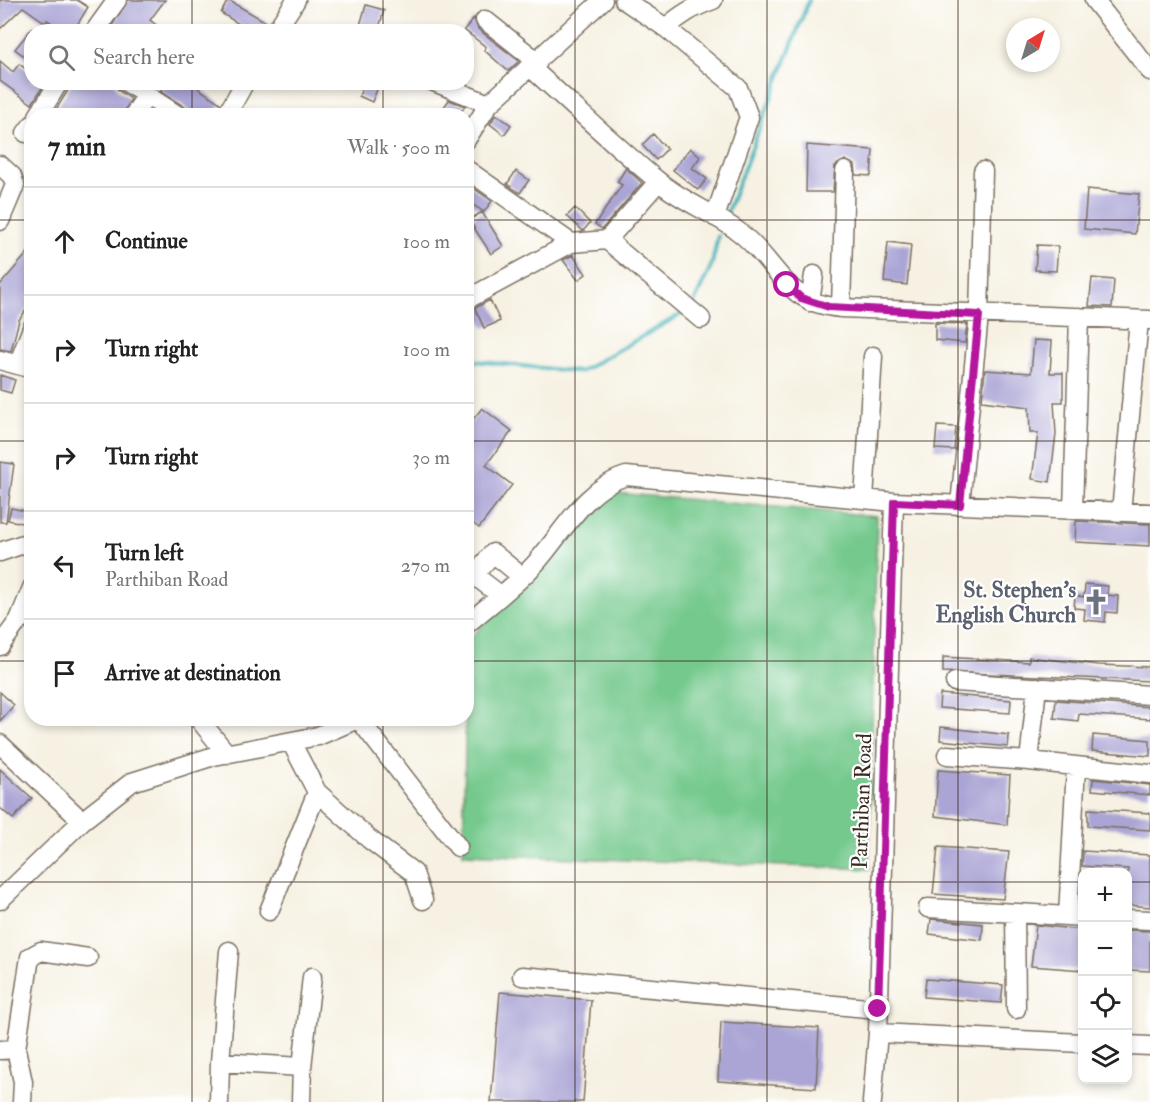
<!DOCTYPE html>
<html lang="en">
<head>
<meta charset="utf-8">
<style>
	body { margin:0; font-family:"IM FELL Double Pica",serif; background:#f6f6f6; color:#222 }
	.controls { position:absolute; right:18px; bottom:18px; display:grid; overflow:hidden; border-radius:12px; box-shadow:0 3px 9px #0003 }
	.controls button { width:54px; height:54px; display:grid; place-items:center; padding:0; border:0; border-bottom:2px solid #e0e0e0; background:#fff; color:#222; font:30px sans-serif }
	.compass { position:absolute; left:1006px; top:18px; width:54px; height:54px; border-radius:50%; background:#fff; box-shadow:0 3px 9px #0003; rotate:38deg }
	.stop { position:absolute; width:18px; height:18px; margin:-14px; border:4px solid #b5179e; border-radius:50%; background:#fff }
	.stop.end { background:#b5179e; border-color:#fff; box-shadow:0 2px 6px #0008 }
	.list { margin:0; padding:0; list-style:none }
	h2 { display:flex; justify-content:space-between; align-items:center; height:78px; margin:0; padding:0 24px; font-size:26px }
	h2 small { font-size:20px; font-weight:400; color:#767676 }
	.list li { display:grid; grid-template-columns:39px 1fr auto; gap:18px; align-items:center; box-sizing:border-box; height:108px; padding:0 24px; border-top:2px solid #e0e0e0 }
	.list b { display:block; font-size:22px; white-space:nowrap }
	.list p { margin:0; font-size:20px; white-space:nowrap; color:#767676 }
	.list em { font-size:20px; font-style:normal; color:#767676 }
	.icon { flex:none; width:33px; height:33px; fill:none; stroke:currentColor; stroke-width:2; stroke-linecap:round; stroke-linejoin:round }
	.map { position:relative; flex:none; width:1150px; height:1102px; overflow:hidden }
	.search { position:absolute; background:#fff; box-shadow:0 3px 9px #0003; left:24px; top:24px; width:450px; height:66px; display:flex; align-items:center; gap:15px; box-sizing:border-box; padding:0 21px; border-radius:24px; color:#767676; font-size:22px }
	.panel { position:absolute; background:#fff; box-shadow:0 3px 9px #0003; left:24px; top:108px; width:450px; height:618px; border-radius:24px }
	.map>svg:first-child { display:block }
	.green { fill:#74c98d; stroke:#587a56; stroke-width:1.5 }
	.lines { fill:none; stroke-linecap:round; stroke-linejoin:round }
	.stream { stroke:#44b4bb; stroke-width:4 }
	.building { fill:#aba5d5 }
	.minor-casing { stroke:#7c7063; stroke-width:21 }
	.minor { stroke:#fff; stroke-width:18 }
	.route { stroke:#b5179e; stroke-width:8 }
	.grid { fill:none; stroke:#3b2a1e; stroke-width:1.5; stroke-opacity:0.55 }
	.labels { text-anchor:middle; stroke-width:4.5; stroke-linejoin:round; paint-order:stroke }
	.worship-label { font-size:22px; font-weight:bold; fill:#5b616d; stroke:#fff; text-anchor:end }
	.street-label { font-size:22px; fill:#3b2a1e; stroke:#fff }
</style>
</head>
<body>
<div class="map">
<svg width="1150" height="1102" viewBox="0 0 1150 1102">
	<rect width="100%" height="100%" fill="#fff"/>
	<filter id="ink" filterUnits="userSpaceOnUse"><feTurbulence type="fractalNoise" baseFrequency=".0167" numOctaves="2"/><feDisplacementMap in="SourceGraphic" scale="12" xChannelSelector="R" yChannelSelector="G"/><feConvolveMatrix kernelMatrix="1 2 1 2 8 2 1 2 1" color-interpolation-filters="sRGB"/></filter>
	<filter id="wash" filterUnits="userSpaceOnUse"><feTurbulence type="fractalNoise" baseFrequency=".008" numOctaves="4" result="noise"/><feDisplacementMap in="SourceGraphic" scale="24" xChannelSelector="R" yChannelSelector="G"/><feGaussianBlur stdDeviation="1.35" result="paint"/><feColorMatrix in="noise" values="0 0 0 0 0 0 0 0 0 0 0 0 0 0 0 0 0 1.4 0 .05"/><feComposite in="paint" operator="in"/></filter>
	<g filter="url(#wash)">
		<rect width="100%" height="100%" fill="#f6f1e2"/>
		<!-- green -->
		<path class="green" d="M616,493L877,516L869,869L463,854L467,641Z"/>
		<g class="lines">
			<!-- stream -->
			<path class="stream" d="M726,215L809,0
				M694,303L712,264L718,236
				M466,364L475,361L580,372L685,312"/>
		</g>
		<g id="blocks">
			<!-- building -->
			<path class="building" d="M0,0H77L88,7L73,32H66L47,20L46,23L23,7L0,29Z
				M128,0H165L150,20L165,32H108Z
				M228,0L268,23L263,32H252L221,13Z
				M366,5L384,10L378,32H358Z
				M474,18L478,29L519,61L508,71L484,50L486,47L464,30Z
				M32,28V62L15,49Z
				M0,61L13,72L19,64L32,73V82L45,83L32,104L0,81Z
				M73,82H113L119,91L131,99L122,116H52Z
				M166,82H189L220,103L215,116L190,114L185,107L160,91Z
				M365,82H380L372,102L359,96Z
				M449,100L465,106L458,116H447L441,111Z
				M496,114L511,125L504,135L490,124Z
				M653,134L667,149L656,160L642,145Z
				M807,145L873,150L871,176L856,175L855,165L845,160L835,166L833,192H806Z
				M690,148L700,157L692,168L707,179L698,190L673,170Z
				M626,168L642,183L602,229L595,224L622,185L617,182Z
				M516,171L529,180L520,193L507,184Z
				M466,183L492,201L484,212L466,200Z
				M1087,189L1139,194L1135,234L1084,229Z
				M575,208L590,223L583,231L567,216Z
				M482,212L503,246L491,254L469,220Z
				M888,242L911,245L907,285L884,282Z
				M1037,245L1058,246L1056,271L1035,270Z
				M32,248V292L27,298L32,302L19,320L11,351L0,349V285Z
				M573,255L586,274L578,280L563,260Z
				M1092,278L1114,280L1112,307L1089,306Z
				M490,300L500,321L484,328L475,308Z
				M935,323L967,324L965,343L935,340Z
				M1034,340L1052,341L1050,373H1063V402H1054L1056,434L1050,482L1032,479L1038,433H1030L1029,407L982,401L985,370L1031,373Z
				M0,375L15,380L11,393L0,390Z
				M482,408L512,431L486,465L512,485L479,528L466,518V428Z
				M937,426L956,427L954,450L935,449Z
				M0,462L14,464L6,522H0Z
				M11,508L30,512L27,524L8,520Z
				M1076,521L1150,524V546L1075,542Z
				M1085,584L1108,586L1107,595L1118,596L1117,613L1106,612L1105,622L1084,620L1085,609L1074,608L1075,596L1084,597Z
				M943,657L1029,662V657L1099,665L1150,667V681L943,672Z
				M0,692L14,705L0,721Z
				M940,694L1011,700L1010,713L939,708Z
				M1056,700L1150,707V719L1079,714L1078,721L1054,718Z
				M941,727L1009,735L1008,747L940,740Z
				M1093,735L1150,740V756L1092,751Z
				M0,769L32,798L13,819L0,808Z
				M938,770L1010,775L1007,825L935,816Z
				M1093,779L1150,785V795L1092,790Z
				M1088,809L1150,813V830L1088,826Z
				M938,847L1009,852L1003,899L933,894Z
				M1083,851L1150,855V907L1128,905V869L1082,866Z
				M931,919L983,924L982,940L929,934Z
				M1036,925L1083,930V970L1031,966Z
				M1128,930L1150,931V971L1128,970Z
				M926,979L1003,985L1001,1003L924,997Z
				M500,992L591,1000L583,1102H491Z
				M721,1022L819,1028L816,1088L718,1081Z"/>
		</g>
	</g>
	<g filter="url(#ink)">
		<use href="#blocks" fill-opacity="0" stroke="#7c7063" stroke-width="1.5"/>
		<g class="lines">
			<!-- minor casing -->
			<g class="minor-casing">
				<path id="minor" d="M624,0L666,28L738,88L749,117L715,217
					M1094,0L1150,71
					M485,20L538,62
					M666,28C681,14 694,7 713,0
					M94,32L117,0
					M275,32L296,0
					M531,68C573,105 614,145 658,181C683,202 714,213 739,232C780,264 783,303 841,308L1150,320
					M126,82L179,116
					M434,82L489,104
					M38,116L59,82
					M133,116L147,95
					M226,116L245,82
					M26,133L32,125
					M466,140L489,104L603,0
					M0,165L12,176L15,185L0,221
					M466,169L571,243
					M607,240L658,182
					M466,300L571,243L607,240L701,319
					M810,302L814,275
					M841,308L845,171
					M0,360L32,369
					M18,365L32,328
					M864,499L873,356
					M960,505L979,315L983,171
					M1073,510L1079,317
					M1121,512L1139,320
					M0,552L32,541
					M500,595L474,575L493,553L521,576
					M19,620L32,588
					M466,625C489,605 515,586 535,564C563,533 585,488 626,476L894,502L1150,513
					M0,646L19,620L32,611
					M955,682L1150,695
					M1037,687L1029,761L1150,774
					M198,718L227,754
					M358,718L458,847
					M291,742L317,792L369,839L414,873L423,900
					M0,744L82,821
					M947,755L1029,761
					M1076,767L1068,916L1082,917
					M0,900L82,821L132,782L214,756L318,736L360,718
					M928,908L1068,916
					M269,911L317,792
					M1015,913L1016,1009
					M1128,919L1150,920
					M522,976L878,1009
					M878,1033L1082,1043
					M1128,1045L1150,1046
					M16,1049L23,1082L22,1102
					M0,1050L16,1049L30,957L41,951L88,958
					M220,1062L229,951
					M302,1067L312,977
					M219,1102L220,1062L302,1067L301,1102
					M872,1102L878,1033L894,502"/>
			</g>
			<!-- minor -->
			<use href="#minor" class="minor"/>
		</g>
	</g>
	<g class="lines" filter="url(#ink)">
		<!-- route -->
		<path class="route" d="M787,285L801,298L829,307L979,315L960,505L894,502L878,1009"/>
	</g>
	<!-- grid -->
	<path class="grid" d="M192,0V32M383,0V32M575,0V1102M767,0V1102M958,0V1102M192,82V116M383,82V116M0,220H32M466,220H1150M0,441H32M466,441H1150M0,661H32M466,661H1150M192,718V1102M383,718V1102M0,882H1082M1128,882H1150"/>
	<!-- icons -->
	<defs>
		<g id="church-bare" transform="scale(2.07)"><path d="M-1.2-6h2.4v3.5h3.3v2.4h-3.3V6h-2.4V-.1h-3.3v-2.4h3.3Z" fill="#6b7280" stroke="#fff" stroke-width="2.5" paint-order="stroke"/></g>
	</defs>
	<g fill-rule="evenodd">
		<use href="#church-bare" x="1096" y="602"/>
	</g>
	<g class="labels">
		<!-- worship labels -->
		<g class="worship-label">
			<text x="1076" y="597">St. Stephen's<tspan x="1076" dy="25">English Church</tspan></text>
		</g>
		<!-- street labels -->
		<g class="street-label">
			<text transform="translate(861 801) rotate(-88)" y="8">Parthiban Road</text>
		</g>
	</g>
</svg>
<div class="controls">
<button>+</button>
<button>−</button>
<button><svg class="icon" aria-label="locate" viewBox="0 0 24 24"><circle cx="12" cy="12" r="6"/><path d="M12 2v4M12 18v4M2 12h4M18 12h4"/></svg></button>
<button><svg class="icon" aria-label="layers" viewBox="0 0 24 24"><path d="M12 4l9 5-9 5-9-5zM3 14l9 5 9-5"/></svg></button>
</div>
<svg class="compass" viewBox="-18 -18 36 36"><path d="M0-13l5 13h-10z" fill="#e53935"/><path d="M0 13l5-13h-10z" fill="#767676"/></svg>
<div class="stop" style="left:787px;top:285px"></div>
<div class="stop end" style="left:878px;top:1009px"></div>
<div class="search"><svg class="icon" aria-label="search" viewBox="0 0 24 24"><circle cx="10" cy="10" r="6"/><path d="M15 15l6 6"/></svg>Search here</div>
<section class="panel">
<h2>7 min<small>Walk · 500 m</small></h2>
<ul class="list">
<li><svg class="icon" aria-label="ahead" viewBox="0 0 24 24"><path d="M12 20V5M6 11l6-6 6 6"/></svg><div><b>Continue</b></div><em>100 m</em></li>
<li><svg class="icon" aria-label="right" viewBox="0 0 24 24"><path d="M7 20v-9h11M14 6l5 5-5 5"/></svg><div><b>Turn right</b></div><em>100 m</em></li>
<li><svg class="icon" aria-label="right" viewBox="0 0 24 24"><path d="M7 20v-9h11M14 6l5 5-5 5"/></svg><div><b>Turn right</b></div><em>30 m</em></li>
<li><svg class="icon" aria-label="left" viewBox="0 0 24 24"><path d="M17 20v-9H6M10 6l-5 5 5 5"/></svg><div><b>Turn left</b><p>Parthiban Road</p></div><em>270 m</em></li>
<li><svg class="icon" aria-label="arrive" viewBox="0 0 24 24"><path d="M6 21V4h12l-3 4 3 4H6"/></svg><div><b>Arrive at destination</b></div></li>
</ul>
</section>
</div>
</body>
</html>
